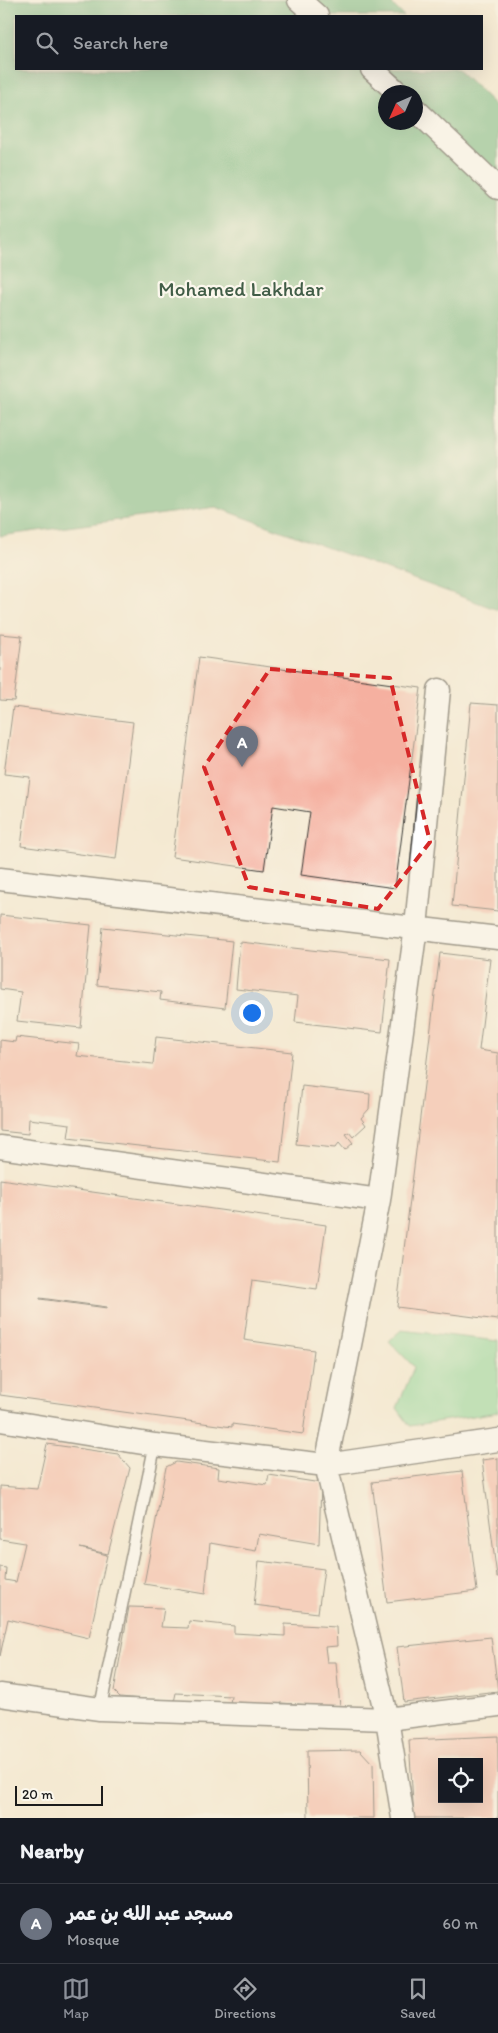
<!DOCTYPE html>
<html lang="en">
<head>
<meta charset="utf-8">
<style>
	body { margin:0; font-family:Itim,"Playpen Sans Arabic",sans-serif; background:#242831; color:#f1f3f6 }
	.controls { position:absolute; right:15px; bottom:15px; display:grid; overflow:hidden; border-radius:0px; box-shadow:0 5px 20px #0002 }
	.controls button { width:45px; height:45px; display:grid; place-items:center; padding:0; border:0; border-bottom:1px solid #363941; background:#171b24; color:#f1f3f6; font:25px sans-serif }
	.compass { position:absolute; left:378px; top:85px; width:45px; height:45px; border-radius:50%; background:#171b24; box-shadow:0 5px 20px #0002; rotate:225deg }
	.scale { position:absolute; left:15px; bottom:12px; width:88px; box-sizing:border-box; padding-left:5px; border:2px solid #1c1c1c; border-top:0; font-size:14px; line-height:18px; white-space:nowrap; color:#1c1c1c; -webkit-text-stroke:4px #fbf7ec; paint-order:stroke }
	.you { position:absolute; left:251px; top:1012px; width:18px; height:18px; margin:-12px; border:4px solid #fff; border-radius:50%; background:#1a73e8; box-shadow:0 0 0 8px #1a73e833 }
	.badge { display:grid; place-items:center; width:32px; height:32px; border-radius:50%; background:#8c9099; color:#fff; font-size:16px; font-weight:700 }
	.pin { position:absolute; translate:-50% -41px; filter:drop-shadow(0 1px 2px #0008) }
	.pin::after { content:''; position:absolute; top:26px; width:18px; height:15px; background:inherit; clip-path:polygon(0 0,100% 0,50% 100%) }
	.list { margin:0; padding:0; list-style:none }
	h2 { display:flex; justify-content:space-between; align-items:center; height:65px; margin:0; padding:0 20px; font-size:21px }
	h2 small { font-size:16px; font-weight:400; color:#9ea1a6 }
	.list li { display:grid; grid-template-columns:32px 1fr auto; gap:15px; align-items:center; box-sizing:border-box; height:80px; padding:0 20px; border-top:1px solid #363941 }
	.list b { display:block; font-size:19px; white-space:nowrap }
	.list p { margin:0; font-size:16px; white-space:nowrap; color:#9ea1a6 }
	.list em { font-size:16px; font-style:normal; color:#9ea1a6 }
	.icon { flex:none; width:28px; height:28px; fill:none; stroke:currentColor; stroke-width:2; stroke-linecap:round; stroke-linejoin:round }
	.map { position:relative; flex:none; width:498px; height:1818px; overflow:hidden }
	.search { position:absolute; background:#171b24; box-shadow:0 5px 20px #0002; left:15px; right:15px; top:15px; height:55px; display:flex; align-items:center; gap:12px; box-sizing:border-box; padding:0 18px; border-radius:0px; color:#9ea1a6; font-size:19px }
	.sheet { height:145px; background:#171b24 }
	nav { display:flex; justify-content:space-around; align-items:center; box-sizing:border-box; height:70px; border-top:1px solid #363941; background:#171b24; font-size:14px; color:#9ea1a6 }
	nav a { display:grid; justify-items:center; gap:2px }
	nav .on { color:#8c9099 }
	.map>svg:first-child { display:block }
	.green { fill:#85d596; stroke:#507859 }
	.forest { fill:#6cb67f; stroke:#44694e; fill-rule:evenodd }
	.building { fill:#f5b0a0; fill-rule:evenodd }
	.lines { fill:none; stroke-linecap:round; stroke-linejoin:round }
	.lane-casing { stroke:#3c3b37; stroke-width:14 }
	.street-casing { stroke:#3c3b37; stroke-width:25 }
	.lane { stroke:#fff; stroke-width:11 }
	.street { stroke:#fff; stroke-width:22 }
	.marked { fill:none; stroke:#d62828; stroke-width:4; stroke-dasharray:10 6; stroke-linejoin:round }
	.labels { text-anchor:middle; stroke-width:4.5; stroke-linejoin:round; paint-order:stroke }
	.park-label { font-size:21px; fill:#415d47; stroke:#fbf7ec }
</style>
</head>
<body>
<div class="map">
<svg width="498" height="1818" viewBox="0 0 498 1818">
	<rect width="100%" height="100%" fill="#fbf7ec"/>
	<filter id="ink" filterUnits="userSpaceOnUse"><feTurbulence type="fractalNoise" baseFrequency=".02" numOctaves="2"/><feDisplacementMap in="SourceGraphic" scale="10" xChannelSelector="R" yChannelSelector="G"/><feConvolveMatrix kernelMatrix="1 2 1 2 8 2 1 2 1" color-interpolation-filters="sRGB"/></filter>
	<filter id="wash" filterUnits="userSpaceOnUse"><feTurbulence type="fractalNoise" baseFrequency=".0096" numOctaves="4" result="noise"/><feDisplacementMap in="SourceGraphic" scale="20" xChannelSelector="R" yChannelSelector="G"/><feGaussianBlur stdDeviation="1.12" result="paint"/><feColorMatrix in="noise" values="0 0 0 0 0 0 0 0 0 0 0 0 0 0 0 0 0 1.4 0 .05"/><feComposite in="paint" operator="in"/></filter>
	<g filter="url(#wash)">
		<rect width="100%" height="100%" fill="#f4e9d2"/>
		<!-- green -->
		<path class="green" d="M401,1330L498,1341V1412L410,1426L397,1408L414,1367L389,1341Z"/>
		<!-- forest -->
		<path class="forest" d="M0,0H388L404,16H16V69H458L498,108V610L216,507L0,536ZM386,92H416V122H386Z"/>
		<g id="blocks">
			<!-- building -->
			<path class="building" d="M0,634L22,636L14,701L0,700Z
				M199,657L421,688L395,888L301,875L310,812L273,806L264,870L172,857Z
				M471,703L498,705V911L452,906Z
				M13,707L133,722L116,859L21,846L30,777L4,774Z
				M0,915L91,925L81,1028L17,1021L21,992L0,989Z
				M103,927L232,941L225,1008L160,1000L161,992L97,985Z
				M240,942L390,959L382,1032L295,1022L298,996L236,989Z
				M440,953L490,959L479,1050L498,1053V1320L397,1307Z
				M16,1037L79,1044L77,1056L153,1064L156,1037L292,1052L280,1162L68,1138L70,1124L29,1119L28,1134L0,1131V1040L15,1042Z
				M302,1086L370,1094L369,1109L361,1118L366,1125L353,1137L349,1132L346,1134L353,1143L345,1150L339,1143L335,1148L296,1144Z
				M0,1179L326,1225L317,1289L252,1280L244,1340L314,1350L303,1434L232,1424V1427L0,1395ZM40,1298L107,1307V1308L40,1299Z
				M47,1444L118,1454L130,1468L108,1554L80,1548L107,1555L89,1638L8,1619L0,1656V1567L6,1568L5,1580L16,1582L25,1543L0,1539V1486L37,1489Z
				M498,1458V1577H497L482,1460Z
				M176,1462L219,1468L218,1478L267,1485L269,1475L321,1483L319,1544L259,1534L256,1551L210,1543L205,1594L144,1584L166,1467Z
				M462,1471L477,1591L387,1602L372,1482Z
				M259,1561L324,1569L318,1613L254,1605Z
				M129,1607L164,1608L161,1627L188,1628L189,1621L234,1626V1633L285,1636V1624L336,1627L337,1646L325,1647L327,1662H336L340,1707L281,1703V1707L230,1704L231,1696L176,1693L174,1702L120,1697L114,1691Z
				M491,1637L498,1691L404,1702L397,1647Z
				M498,1736V1818H414L409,1740ZM442,1762H479V1799H442Z
				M360,1750L373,1764L374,1818H308L307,1751Z"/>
		</g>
	</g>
	<g filter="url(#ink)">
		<use href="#blocks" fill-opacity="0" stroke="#3c3b37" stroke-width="1"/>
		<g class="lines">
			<!-- lane casing -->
			<g class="lane-casing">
				<path id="lane" d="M100,1709L155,1445"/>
			</g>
			<!-- street casing -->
			<g class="street-casing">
				<path id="street" d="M299,0L317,16
					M372,69L397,92
					M416,110L498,188
					M0,879L498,938
					M0,1147L379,1200
					M0,1420L155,1445L326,1465L498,1440
					M0,1695L100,1709L387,1719L498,1705
					M403,1818L387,1719L326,1465L379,1200L416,927L439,690"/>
			</g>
			<!-- lane -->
			<use href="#lane" class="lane"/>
			<!-- street -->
			<use href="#street" class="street"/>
		</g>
	</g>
	<!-- marked area -->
	<path d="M0 0H498V1818H0ZM270,669L390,678L430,842L378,909L249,887L204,767Z" fill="#f4e9d2" fill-opacity=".55" fill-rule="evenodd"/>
	<path class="marked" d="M270,669L390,678L430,842L378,909L249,887L204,767Z"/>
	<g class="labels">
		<!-- park labels -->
		<g class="park-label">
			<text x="241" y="296">Mohamed Lakhdar</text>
		</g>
	</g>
</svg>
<div class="controls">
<button><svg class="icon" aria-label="locate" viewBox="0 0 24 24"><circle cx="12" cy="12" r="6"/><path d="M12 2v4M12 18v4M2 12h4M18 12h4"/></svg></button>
</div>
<svg class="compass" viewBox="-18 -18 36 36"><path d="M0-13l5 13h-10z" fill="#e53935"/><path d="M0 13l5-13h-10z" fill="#9ea1a6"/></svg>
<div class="scale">20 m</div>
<div class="you"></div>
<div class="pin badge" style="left:242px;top:767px;background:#6b7280">A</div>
<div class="search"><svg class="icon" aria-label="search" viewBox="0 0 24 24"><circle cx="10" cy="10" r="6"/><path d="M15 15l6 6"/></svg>Search here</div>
</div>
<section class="sheet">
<h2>Nearby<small></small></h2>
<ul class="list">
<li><span class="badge" style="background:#6b7280">A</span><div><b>مسجد عبد الله بن عمر</b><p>Mosque</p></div><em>60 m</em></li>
</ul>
</section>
<nav>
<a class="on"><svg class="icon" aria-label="map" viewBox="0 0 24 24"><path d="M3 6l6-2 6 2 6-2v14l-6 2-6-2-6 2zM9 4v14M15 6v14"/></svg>Map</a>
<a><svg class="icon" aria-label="directions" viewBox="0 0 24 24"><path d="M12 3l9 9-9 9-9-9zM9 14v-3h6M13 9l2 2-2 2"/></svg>Directions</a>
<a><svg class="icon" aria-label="saved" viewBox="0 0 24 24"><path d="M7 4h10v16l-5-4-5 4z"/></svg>Saved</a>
</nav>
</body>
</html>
